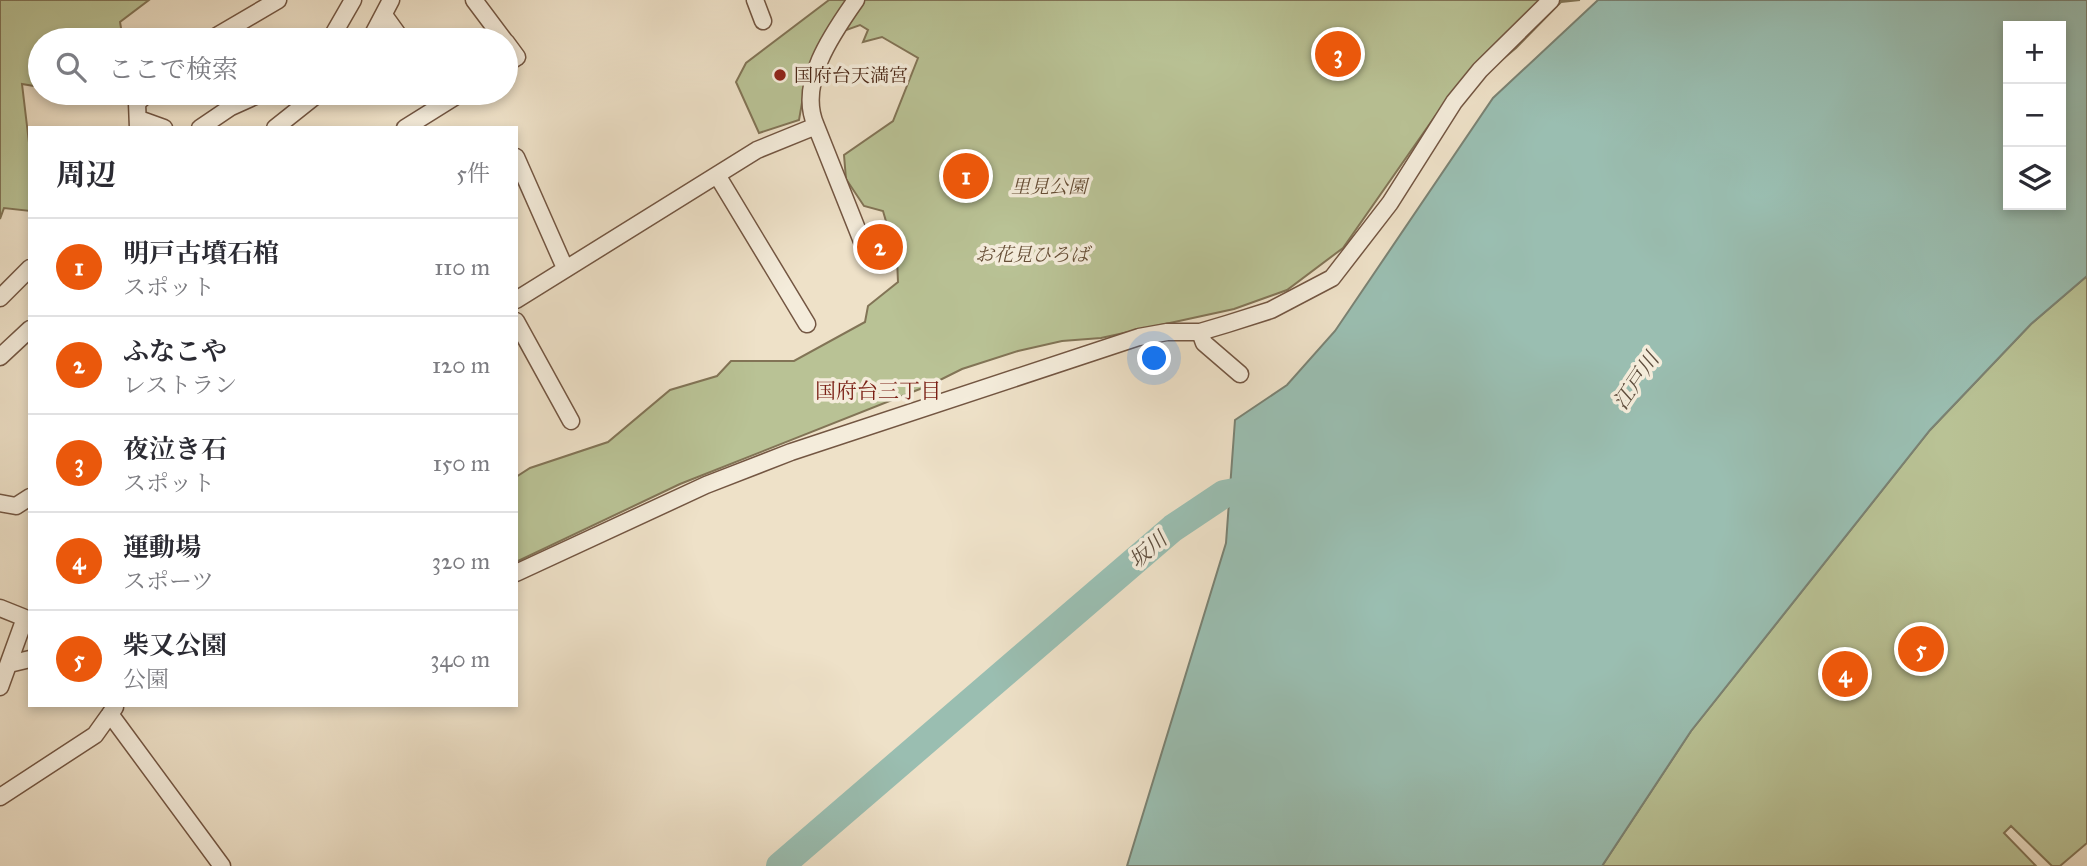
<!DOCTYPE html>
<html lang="ja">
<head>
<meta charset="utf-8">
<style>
	body { margin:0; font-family:"IM FELL Great Primer","Noto Serif JP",serif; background:#f7f7f7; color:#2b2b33 }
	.controls { position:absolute; right:21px; top:21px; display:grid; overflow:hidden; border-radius:0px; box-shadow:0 4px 10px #0003 }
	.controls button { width:63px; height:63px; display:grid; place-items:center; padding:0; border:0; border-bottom:2px solid #e1e1e2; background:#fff; color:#2b2b33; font:35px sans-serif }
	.you { position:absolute; left:1155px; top:359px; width:24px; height:24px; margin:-18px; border:5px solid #fff; border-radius:50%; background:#1a73e8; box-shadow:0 0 0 10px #1a73e833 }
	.badge { display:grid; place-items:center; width:46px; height:46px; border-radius:50%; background:#ea580c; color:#fff; font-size:23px; font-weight:700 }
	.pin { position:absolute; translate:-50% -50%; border:4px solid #fff; box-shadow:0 2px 7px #0006 }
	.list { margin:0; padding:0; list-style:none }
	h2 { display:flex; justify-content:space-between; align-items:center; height:91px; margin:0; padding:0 28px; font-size:30px }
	h2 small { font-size:23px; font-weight:400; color:#7c7c81 }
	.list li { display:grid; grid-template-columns:46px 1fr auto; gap:21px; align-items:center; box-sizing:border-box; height:98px; padding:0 28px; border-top:2px solid #e1e1e2 }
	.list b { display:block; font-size:26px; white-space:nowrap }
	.list p { margin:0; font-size:23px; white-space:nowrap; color:#7c7c81 }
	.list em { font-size:23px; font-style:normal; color:#7c7c81 }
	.icon { flex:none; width:38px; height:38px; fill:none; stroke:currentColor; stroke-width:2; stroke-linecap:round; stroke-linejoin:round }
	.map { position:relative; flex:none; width:2087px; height:866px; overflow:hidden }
	.search { position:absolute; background:#fff; box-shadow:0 4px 10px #0003; left:28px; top:28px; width:490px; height:77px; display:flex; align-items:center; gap:18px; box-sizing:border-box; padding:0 24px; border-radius:38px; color:#7c7c81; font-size:26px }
	.panel { position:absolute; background:#fff; box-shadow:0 4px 10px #0003; left:28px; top:126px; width:490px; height:581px; border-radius:0px }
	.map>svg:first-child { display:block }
	.green { fill:#b9c295; stroke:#827456; stroke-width:2 }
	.water { fill:#9abeb1; stroke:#7a8273; stroke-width:2; fill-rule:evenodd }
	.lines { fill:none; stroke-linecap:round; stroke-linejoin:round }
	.river { stroke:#9abeb1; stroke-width:28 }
	.minor-casing { stroke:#735642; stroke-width:19 }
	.minor { stroke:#f4ecdb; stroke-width:16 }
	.poi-dot { fill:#8f2418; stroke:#f4ecdb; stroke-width:2.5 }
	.labels { text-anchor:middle; stroke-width:7; stroke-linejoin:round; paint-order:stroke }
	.poi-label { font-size:19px; fill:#4a2716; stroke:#f4ecdb; text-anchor:start }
	.park-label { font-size:19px; font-style:italic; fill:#664e36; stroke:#f4ecdb }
	.water-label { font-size:21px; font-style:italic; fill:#5e4d3d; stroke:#f4ecdb }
	.neighbourhood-label { font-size:21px; fill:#7a1f14; stroke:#f4ecdb }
</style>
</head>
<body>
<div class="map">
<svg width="2087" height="866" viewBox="0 0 2087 866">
	<rect width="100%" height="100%" fill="#eee1c8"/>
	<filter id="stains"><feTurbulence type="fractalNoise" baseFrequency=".00286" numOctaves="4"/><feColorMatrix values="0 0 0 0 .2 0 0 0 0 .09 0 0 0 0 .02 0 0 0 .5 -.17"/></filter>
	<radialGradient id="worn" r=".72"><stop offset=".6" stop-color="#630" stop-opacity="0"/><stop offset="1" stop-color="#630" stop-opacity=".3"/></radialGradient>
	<!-- green -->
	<path class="green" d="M0,0H149L120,22L123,40H40V87L22,84L30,151V211L4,208L0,219Z
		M829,0H1580L1561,2L1516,48L1436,115L1343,248L1287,290L1234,309L1101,338L1062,341L1018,351L962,369L930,385L680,484L516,562V477L530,468L608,442L670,390L717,376L731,361H794L865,322L868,306L898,282L897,259L883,211L864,206L846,179L844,155L893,121L918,58L882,37L863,42L868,30L860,25L821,39L806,80L799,120L759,133L736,82L746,63Z
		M2087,276V843L2060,866H2052L2011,826L2004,833L2036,866H1602L1691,731L1930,430L2031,324Z"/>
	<!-- water -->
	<path class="water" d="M1598,0H2087V276L2031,324L1930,430L1691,731L1602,866H1127L1226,543L1235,420L1287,385L1335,331L1493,98ZM2008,26H2061V205H2008Z"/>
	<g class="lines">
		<!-- river -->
		<path class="river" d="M780,866L1173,528L1224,494L1267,486"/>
		<!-- minor casing -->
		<g class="minor-casing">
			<path id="minor" d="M474,0L504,40
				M755,0L763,21
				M384,15L402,40
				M210,40L278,0
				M330,40L353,0
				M370,40L391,0
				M506,42L517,57L506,64
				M139,119L164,128
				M816,126L869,259
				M138,128L137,103L148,93
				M200,128L231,107L262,93
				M275,128L319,93
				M405,128L461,93
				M516,157L565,268
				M717,175L807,324
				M0,298L30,268
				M516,300L757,150L816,126C797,84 832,34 856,0
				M516,321L571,421
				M1200,332L1204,343L1240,374
				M0,357L30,329
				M0,503L16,506L30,497
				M516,573L706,485L791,452L1139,337L1167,332H1200L1227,324L1271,310L1332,278L1390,203L1454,102L1480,70L1551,0
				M0,608L25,618L0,687
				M9,664L30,659
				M110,714L222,866
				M0,797L95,735L115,707"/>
		</g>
		<!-- minor -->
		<use href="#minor" class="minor"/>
	</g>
	<!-- markers -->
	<circle class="poi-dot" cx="780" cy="75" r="7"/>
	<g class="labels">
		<!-- poi labels -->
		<g class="poi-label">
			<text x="794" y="82">国府台天満宮</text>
		</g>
		<!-- park labels -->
		<g class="park-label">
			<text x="1049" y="193">里見公園</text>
			<text x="1032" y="261">お花見ひろば</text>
		</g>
		<!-- water labels -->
		<g class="water-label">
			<text transform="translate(1636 381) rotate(-56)" y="7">江戸川</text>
			<text transform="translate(1148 550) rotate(-41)" y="7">坂川</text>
		</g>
		<!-- neighbourhood labels -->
		<g class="neighbourhood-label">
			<text x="878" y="398">国府台三丁目</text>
		</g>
	</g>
	<rect width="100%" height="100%" filter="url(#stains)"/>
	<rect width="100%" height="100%" fill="url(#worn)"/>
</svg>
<div class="controls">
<button>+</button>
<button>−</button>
<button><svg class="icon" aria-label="layers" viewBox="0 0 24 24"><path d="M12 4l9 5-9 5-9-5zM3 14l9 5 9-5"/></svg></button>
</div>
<div class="you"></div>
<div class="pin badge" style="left:966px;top:176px">1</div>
<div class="pin badge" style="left:880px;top:247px">2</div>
<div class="pin badge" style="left:1338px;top:54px">3</div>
<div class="pin badge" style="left:1845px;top:674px">4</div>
<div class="pin badge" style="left:1921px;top:649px">5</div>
<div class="search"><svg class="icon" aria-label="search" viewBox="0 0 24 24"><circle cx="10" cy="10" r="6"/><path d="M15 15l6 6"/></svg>ここで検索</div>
<section class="panel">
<h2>周辺<small>5件</small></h2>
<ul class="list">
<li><span class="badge">1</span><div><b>明戸古墳石棺</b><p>スポット</p></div><em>110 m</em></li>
<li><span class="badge">2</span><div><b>ふなこや</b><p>レストラン</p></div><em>120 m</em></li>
<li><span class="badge">3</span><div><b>夜泣き石</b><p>スポット</p></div><em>150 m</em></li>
<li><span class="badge">4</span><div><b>運動場</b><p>スポーツ</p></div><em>320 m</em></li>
<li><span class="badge">5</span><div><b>柴又公園</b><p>公園</p></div><em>340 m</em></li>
</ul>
</section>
</div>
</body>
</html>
